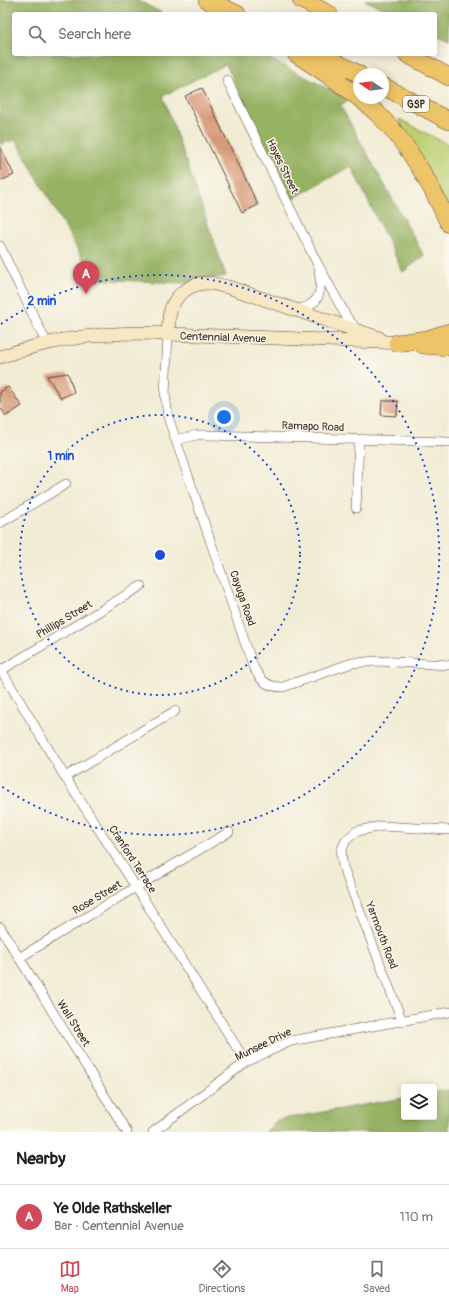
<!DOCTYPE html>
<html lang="en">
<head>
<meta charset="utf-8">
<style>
	body { margin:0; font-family:Pangolin,sans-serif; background:#f2f2f2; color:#202124 }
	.controls { position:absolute; right:12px; bottom:12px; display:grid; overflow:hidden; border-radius:4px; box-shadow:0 2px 10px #0003 }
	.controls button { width:36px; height:36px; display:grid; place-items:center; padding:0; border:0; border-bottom:1px solid #e0e0e0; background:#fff; color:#202124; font:20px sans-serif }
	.compass { position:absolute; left:353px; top:68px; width:36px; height:36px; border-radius:50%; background:#fff; box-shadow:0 2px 10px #0003; rotate:283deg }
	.you { position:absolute; left:224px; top:417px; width:14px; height:14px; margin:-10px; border:3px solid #fff; border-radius:50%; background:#1a73e8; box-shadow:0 0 0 6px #1a73e833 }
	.badge { display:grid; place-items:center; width:26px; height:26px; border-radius:50%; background:#d1495b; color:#fff; font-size:13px; font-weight:700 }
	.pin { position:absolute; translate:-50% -33px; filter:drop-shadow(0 1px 2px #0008) }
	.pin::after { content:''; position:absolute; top:21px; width:14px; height:12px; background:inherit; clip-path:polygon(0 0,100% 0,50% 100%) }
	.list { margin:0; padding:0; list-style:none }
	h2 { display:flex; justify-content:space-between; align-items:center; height:52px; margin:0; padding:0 16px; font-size:17px }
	h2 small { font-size:13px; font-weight:400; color:#757577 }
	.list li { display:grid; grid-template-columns:26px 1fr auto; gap:12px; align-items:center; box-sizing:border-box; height:64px; padding:0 16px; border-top:1px solid #e0e0e0 }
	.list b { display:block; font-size:15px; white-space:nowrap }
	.list p { margin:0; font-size:13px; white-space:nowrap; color:#757577 }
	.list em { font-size:13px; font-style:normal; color:#757577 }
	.icon { flex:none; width:22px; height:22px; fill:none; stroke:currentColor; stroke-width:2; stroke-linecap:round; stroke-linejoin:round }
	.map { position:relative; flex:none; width:449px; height:1132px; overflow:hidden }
	.search { position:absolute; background:#fff; box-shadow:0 2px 10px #0003; left:12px; right:12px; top:12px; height:44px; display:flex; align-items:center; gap:10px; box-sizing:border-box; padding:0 14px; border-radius:4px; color:#757577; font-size:15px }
	.sheet { height:116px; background:#fff }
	nav { display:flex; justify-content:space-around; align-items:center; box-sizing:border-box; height:56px; border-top:1px solid #e0e0e0; background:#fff; font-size:11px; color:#757577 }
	nav a { display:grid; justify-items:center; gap:2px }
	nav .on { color:#d1495b }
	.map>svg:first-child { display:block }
	.green { fill:#bdcf72; stroke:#7c7c48 }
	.forest { fill:#96b264; stroke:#686e41 }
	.building { fill:#d69675 }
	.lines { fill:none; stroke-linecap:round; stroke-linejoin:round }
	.street-casing { stroke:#564739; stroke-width:10 }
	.secondary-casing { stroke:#564739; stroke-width:14 }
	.highway-casing { stroke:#564739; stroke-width:18 }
	.street { stroke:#fff; stroke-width:9 }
	.secondary { stroke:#f8e7c3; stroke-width:13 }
	.highway { stroke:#eec469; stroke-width:17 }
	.ring { fill:none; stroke:#1d4ed8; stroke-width:2; stroke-dasharray:2 4 }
	.labels { text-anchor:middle; stroke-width:3; stroke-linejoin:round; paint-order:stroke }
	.shield { fill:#fbf7ec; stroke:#75685c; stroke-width:1 }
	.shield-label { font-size:10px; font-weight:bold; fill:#3b2a1e }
	.street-label { font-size:11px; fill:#3b2a1e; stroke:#fbf7ec }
	.centre { fill:#1d4ed8; stroke:#fbf7ec; stroke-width:2 }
	.ring-label { font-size:12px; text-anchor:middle; font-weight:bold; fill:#1d4ed8; stroke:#fbf7ec; stroke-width:3; stroke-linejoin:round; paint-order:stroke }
</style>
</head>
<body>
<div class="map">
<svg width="449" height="1132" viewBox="0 0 449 1132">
	<rect width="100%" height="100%" fill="#fbf7ec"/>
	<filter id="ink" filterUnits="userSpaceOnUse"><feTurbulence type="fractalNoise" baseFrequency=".025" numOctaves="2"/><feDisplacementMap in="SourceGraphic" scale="8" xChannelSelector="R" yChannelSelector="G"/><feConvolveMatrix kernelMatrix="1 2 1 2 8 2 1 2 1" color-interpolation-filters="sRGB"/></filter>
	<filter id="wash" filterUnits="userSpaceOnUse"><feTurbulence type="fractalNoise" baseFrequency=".012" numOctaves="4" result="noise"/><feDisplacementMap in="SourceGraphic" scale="16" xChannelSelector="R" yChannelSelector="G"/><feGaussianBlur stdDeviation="0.9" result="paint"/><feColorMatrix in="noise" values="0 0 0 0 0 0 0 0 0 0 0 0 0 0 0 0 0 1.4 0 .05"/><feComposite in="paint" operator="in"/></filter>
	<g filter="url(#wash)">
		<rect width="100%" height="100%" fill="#f1ecd4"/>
		<!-- green -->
		<path class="green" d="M399,119L449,145V210L405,136Z"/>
		<!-- forest -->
		<path class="forest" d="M0,0H137L164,14H14V54H260L351,100L340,105L424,256L403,272L351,166L290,200L226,64L163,96L226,276L182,283L94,279L16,140L0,144Z
			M365,0H449V39L435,33V14H395Z
			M449,1090V1132H266L277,1120L404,1098V1117H434V1092Z"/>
		<g id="blocks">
			<!-- building -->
			<path class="building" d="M202,88L258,205L242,213L185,96Z
				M0,146L14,175L0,181Z
				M68,373L74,392L61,398L47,376Z
				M8,387L22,406L6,416L0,407V392Z
				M382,401H398L397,416L381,415Z"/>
		</g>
	</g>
	<g filter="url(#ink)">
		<use href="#blocks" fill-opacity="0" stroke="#564739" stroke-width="1"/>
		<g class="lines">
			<!-- street casing -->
			<g class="street-casing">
				<path id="street" d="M227,80L317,263L346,316L357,330
					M0,246L47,344
					M295,309C318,308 323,293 319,272
					M168,335L165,394L168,417L253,666C260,680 266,687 283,687L352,663L377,661L449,665
					M176,440L197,435H207L449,442
					M356,508L359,440
					M0,523L66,484
					M0,668L65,777L136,887L246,1062
					M0,671L141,586
					M65,777L175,711
					M0,927L127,1132
					M19,958L136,887L229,832
					M402,1021L343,867L341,852L346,840L357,831L382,826L449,830
					M153,1132L246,1062L291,1041L449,1012"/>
			</g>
			<!-- secondary casing -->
			<g class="secondary-casing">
				<path id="secondary" d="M168,335C169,328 168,320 170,313C173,296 190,283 207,283C214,283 221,286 228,287L379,338
					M0,357C45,341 95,333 143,333L405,343"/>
			</g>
			<!-- highway casing -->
			<g class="highway-casing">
				<path id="highway" d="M207,0L237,14
					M301,0L329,14
					M296,54C325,73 355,92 380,116C410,146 431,185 449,224
					M320,54L359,74
					M407,54L449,77
					M383,86L449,121
					M397,343L427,339L449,332
					M423,345L449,347"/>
			</g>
			<!-- street -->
			<use href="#street" class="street"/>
			<!-- secondary -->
			<use href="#secondary" class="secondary"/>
			<!-- highway -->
			<use href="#highway" class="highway"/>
		</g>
	</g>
	<!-- distance rings -->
	<g class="ring">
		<circle cx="160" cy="555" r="140"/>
		<path d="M1 324A280 280 0 1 1 1 786"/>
	</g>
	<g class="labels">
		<!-- shield labels -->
		<rect class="shield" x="403" y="96" width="26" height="16" rx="3"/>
		<g class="shield-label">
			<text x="416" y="108">GSP</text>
		</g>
		<!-- street labels -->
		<g class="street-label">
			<text transform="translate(283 166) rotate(64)" y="4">Hayes Street</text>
			<text transform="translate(223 337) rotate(2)" y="4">Centennial Avenue</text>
			<text transform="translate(313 426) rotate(2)" y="4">Ramapo Road</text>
			<text transform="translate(243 598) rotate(71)" y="4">Cayuga Road</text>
			<text transform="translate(64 619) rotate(-31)" y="4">Phillips Street</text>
			<text transform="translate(133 859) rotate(57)" y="4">Cranford Terrace</text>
			<text transform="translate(97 897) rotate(-31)" y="4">Rose Street</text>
			<text transform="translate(382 935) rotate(69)" y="4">Yarmouth Road</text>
			<text transform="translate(74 1023) rotate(58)" y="4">Wall Street</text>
			<text transform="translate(263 1044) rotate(-26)" y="4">Munsee Drive</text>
		</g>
	</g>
	<circle cx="160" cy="555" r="6" class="centre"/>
	<g class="ring-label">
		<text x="42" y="305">2 min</text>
		<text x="61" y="460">1 min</text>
	</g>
</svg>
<div class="controls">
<button><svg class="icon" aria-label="layers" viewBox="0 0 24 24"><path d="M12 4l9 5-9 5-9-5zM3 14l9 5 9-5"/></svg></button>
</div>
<svg class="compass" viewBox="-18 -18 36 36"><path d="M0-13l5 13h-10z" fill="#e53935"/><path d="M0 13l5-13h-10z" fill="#757577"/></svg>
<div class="you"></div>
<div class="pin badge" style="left:86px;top:294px">A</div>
<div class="search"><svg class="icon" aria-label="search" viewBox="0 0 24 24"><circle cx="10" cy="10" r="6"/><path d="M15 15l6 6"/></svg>Search here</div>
</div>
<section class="sheet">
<h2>Nearby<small></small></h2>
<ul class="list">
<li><span class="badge">A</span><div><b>Ye Olde Rathskeller</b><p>Bar · Centennial Avenue</p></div><em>110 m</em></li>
</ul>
</section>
<nav>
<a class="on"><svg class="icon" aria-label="map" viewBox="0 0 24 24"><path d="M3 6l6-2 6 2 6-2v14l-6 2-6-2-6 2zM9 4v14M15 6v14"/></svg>Map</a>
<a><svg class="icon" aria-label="directions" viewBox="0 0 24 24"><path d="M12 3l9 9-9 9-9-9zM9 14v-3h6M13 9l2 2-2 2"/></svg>Directions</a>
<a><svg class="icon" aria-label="saved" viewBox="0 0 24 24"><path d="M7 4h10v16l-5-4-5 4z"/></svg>Saved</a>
</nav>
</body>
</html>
